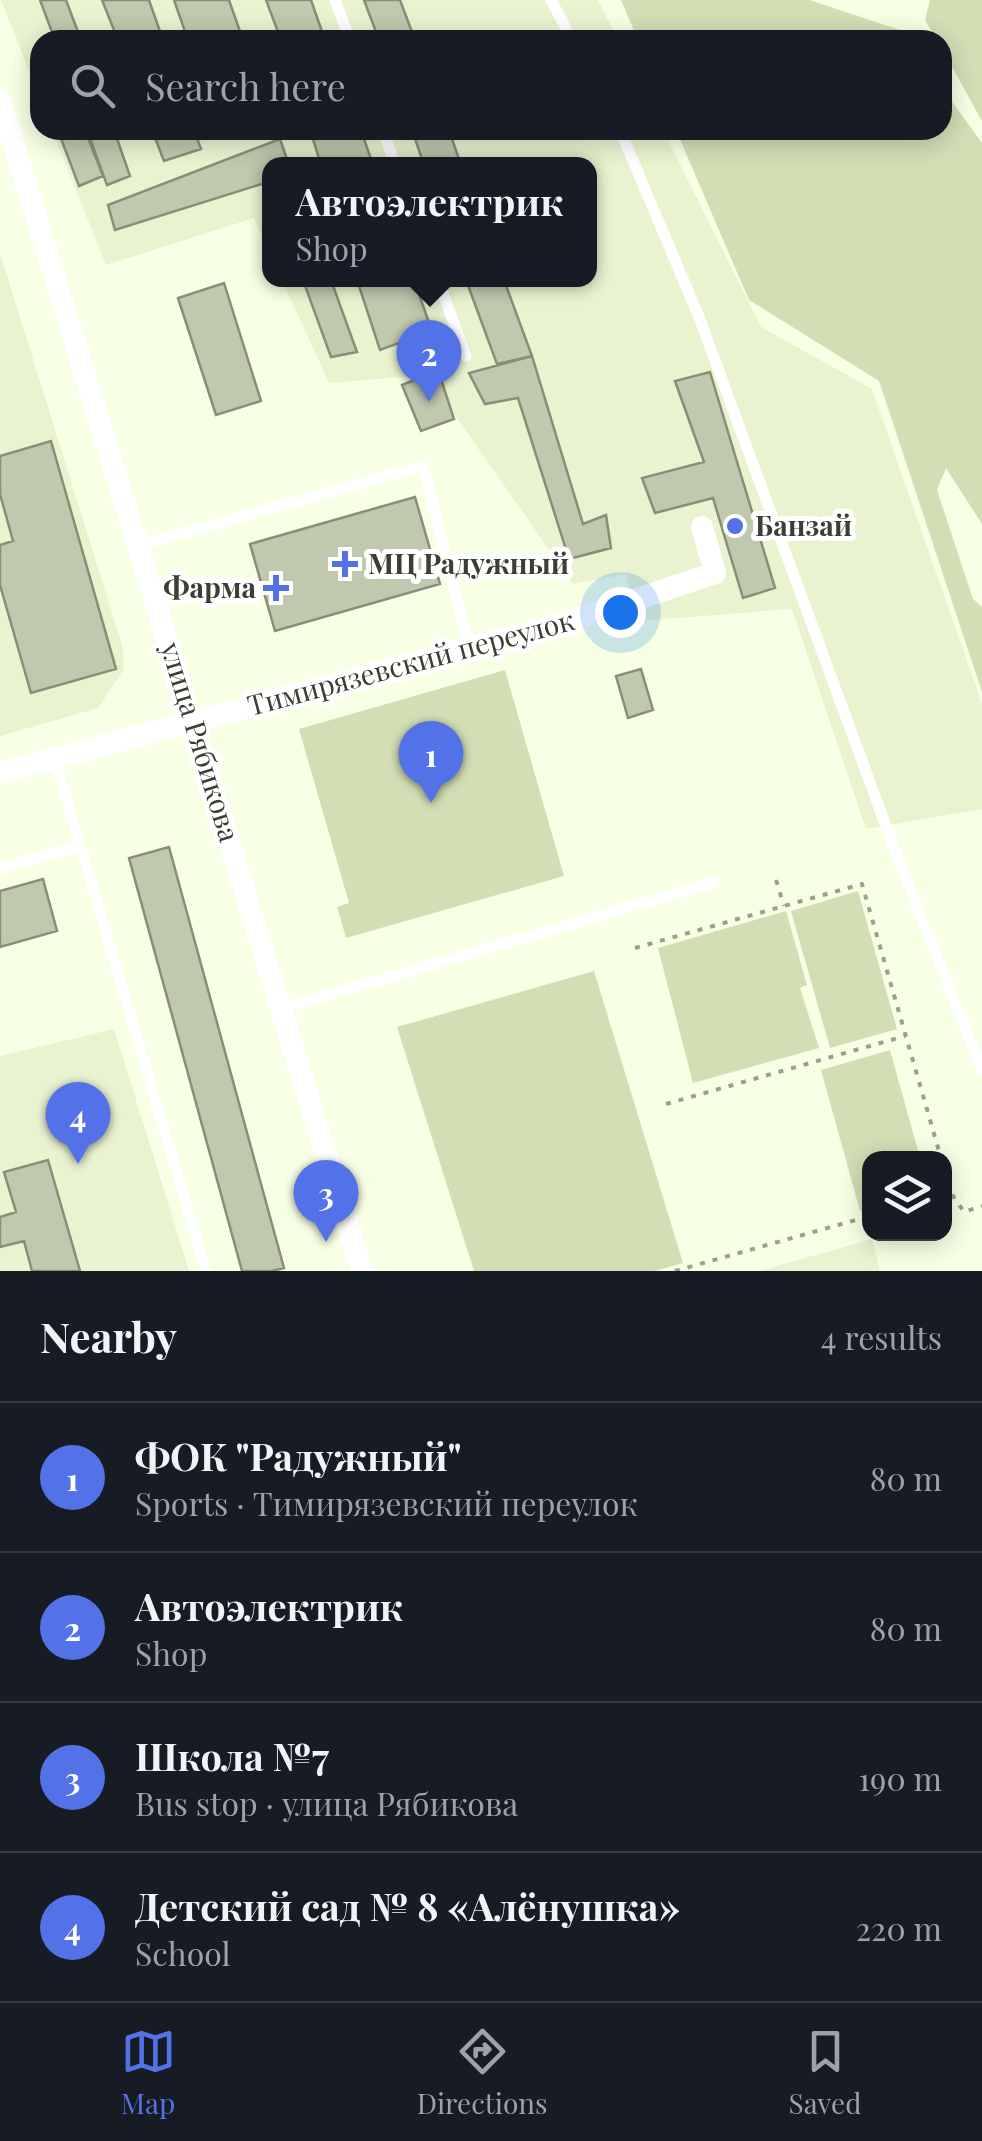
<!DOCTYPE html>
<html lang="en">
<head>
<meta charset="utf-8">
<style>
	body { margin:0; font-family:"Playfair Display",serif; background:#242831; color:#f1f3f6 }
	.controls { position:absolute; right:30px; bottom:30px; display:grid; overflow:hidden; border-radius:20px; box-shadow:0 5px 25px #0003 }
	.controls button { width:90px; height:90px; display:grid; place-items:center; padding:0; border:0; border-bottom:2px solid #363941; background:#171b24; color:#f1f3f6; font:50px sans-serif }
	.you { position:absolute; left:620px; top:612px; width:35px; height:35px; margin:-25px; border:8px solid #fff; border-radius:50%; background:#1a73e8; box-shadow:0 0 0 15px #1a73e833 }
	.badge { display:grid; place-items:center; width:65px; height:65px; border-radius:50%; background:#5472e7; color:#fff; font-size:32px; font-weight:700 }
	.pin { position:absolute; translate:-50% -82px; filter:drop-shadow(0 2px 5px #0008) }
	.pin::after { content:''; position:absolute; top:52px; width:35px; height:30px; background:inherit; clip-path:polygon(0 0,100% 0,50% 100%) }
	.popup { position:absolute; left:262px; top:157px; width:335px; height:130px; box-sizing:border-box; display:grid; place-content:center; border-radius:20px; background:#171b24; filter:drop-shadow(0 2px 8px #0005); font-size:32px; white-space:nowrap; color:#9ea1a6 }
	.popup b { font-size:38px; color:#f1f3f6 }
	.popup::after { content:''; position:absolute; left:50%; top:100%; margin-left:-20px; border:20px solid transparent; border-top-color:#171b24 }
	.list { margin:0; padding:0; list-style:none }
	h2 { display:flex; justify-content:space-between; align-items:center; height:130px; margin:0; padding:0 40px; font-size:42px }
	h2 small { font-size:32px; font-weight:400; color:#9ea1a6 }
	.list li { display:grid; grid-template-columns:65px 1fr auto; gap:30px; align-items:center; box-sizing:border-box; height:150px; padding:0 40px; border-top:2px solid #363941 }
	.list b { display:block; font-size:38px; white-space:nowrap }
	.list p { margin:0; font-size:32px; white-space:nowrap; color:#9ea1a6 }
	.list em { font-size:32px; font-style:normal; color:#9ea1a6 }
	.icon { flex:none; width:55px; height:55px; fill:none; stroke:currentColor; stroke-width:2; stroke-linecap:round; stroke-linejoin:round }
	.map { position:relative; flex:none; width:982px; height:1271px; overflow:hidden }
	.search { position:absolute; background:#171b24; box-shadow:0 5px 25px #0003; left:30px; right:30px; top:30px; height:110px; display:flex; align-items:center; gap:25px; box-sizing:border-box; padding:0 35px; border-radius:30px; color:#9ea1a6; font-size:38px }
	.sheet { height:730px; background:#171b24 }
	nav { display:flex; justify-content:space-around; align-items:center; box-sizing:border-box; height:140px; border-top:2px solid #363941; background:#171b24; font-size:28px; color:#9ea1a6 }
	nav a { display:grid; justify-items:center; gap:5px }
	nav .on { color:#5472e7 }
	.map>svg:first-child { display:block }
	.built { fill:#e9f3d0 }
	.green { fill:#d3deb5 }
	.building { fill:#c0c8ae; stroke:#888f77; stroke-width:2.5 }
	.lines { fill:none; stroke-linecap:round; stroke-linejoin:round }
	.path { stroke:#9ba08d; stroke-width:4; stroke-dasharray:5 8; stroke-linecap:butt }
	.service { stroke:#fff; stroke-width:11 }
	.minor { stroke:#fff; stroke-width:22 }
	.poi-dot { fill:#5472e7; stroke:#fff; stroke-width:4 }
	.labels { text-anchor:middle; stroke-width:10; stroke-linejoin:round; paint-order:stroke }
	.poi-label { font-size:28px; font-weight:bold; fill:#3b3e33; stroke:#fff; text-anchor:start }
	.street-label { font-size:28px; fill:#3b3e33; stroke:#fff }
</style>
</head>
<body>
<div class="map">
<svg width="982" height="1271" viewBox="0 0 982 1271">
	<rect width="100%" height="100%" fill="#f7ffe4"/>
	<!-- built -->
	<path class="built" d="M1,0H598L618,40H40V99Z
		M52,130H663L761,327L872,389L982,704V809L866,829L792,609L637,621L626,574L573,584L427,375L329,383L282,280H589V165H269V250L254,218L106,265Z
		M0,253L123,648L124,669L98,708L0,736Z
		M114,1029L189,1271H0V1056Z
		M872,1239L880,1271H759Z"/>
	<!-- green -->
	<path class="green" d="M621,0H809L900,30L908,40H638Z
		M930,0H982V121L942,49V40H937L925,20Z
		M942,88L982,143V524L946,468L937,490L973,599L982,607V692L879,381L749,300L676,130H942Z
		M505,670L564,876L346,938L337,907L349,903L299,729Z
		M858,891L897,1029L830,1048L791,911Z
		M786,911L807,985L800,988L819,1048L693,1083L658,948Z
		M594,971L683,1263L655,1271H474L397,1027Z
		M890,1050L920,1158H870L869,1208L860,1211L821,1070Z"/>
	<!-- building -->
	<path class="building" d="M40,0H66L81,40H55Z
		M102,0H149L163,40H118Z
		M174,0H229L243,40H188Z
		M266,0H311L325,40H281Z
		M364,0H400L415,40H379Z
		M76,130H85L103,176L79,186L60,136Z
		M87,130H114L130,176L107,185Z
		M152,130H194L201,149L164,161Z
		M333,130H361L373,165H321L313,139Z
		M412,130H449L461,165H424Z
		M280,139L289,165H269V186L268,182L115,230L108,205Z
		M303,280H331L357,352L331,357Z
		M357,280H414L432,331L380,350Z
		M466,280H504L532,356L497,364Z
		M224,283L261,401L216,415L178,298Z
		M532,356L583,524L606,515L611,548L569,559L518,398L485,404L469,373Z
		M438,370L454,419L421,431L402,385Z
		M710,372L775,588L743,598L713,498L655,513L642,478L704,462L675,381Z
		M51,441L116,669L31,693L0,585V545L13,541L0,494V456Z
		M415,497L440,584L275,631L250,544Z
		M641,669L653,710L628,718L616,676Z
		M169,847L284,1268L272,1271H242L129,858Z
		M43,879L57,931L0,947V891Z
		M48,1160L80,1271H32L24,1241L0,1247V1217L16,1212L4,1172Z"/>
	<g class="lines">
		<!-- path -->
		<path class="path" d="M776,880L784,906
			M635,948L862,884L941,1158
			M666,1104L905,1036
			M944,1170L951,1193L964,1212L982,1206
			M675,1271L870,1216"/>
		<!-- service -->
		<path class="service" d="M335,0L350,40
			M551,0L572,40
			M383,130L395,165
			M620,130L699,317L897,856L982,1070
			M438,280L466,356
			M140,545L423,466L469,648
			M54,757L206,1271
			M0,868L80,846
			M281,1009L714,882"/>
		<!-- minor -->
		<path class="minor" d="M0,100L362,1271
			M0,773L571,621L715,573L702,527"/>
	</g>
	<!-- markers -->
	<g class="poi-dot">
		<circle cx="735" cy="526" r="10"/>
		<path d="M340 549h10v10h10v10h-10v10h-10v-10h-10v-10h10z"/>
		<path d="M271 573h10v10h10v10h-10v10h-10v-10h-10v-10h10z"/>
	</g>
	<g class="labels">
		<!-- poi labels -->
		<g class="poi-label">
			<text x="755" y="536">Банзай</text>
			<text x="368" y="574">МЦ Радужный</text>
			<text x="256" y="598" text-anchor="end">Фарма</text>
		</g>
		<!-- street labels -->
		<g class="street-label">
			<text transform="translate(411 663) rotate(-15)" y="10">Тимирязевский переулок</text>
			<text transform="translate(200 742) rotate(73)" y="10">улица Рябикова</text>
		</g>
	</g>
</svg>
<div class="controls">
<button><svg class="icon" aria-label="layers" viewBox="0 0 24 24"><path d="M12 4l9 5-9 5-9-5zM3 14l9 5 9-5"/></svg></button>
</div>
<div class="you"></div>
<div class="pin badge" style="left:431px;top:803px">1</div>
<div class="pin badge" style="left:429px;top:402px">2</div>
<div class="popup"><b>Автоэлектрик</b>Shop</div>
<div class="pin badge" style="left:326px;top:1242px">3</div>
<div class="pin badge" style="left:78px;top:1164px">4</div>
<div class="search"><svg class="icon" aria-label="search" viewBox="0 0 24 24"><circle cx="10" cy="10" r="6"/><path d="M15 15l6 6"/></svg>Search here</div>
</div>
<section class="sheet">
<h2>Nearby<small>4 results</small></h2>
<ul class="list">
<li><span class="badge">1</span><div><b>ФОК &quot;Радужный&quot;</b><p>Sports · Тимирязевский переулок</p></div><em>80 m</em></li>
<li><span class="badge">2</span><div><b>Автоэлектрик</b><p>Shop</p></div><em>80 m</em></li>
<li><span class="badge">3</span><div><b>Школа №7</b><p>Bus stop · улица Рябикова</p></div><em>190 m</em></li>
<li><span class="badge">4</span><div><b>Детский сад № 8 «Алёнушка»</b><p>School</p></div><em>220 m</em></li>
</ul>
</section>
<nav>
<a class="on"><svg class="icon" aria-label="map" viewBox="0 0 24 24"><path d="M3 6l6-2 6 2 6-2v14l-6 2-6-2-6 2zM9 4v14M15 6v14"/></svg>Map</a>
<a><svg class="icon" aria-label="directions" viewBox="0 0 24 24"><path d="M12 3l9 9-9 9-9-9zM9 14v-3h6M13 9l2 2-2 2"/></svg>Directions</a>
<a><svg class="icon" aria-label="saved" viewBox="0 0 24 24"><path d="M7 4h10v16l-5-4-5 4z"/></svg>Saved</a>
</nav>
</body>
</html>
